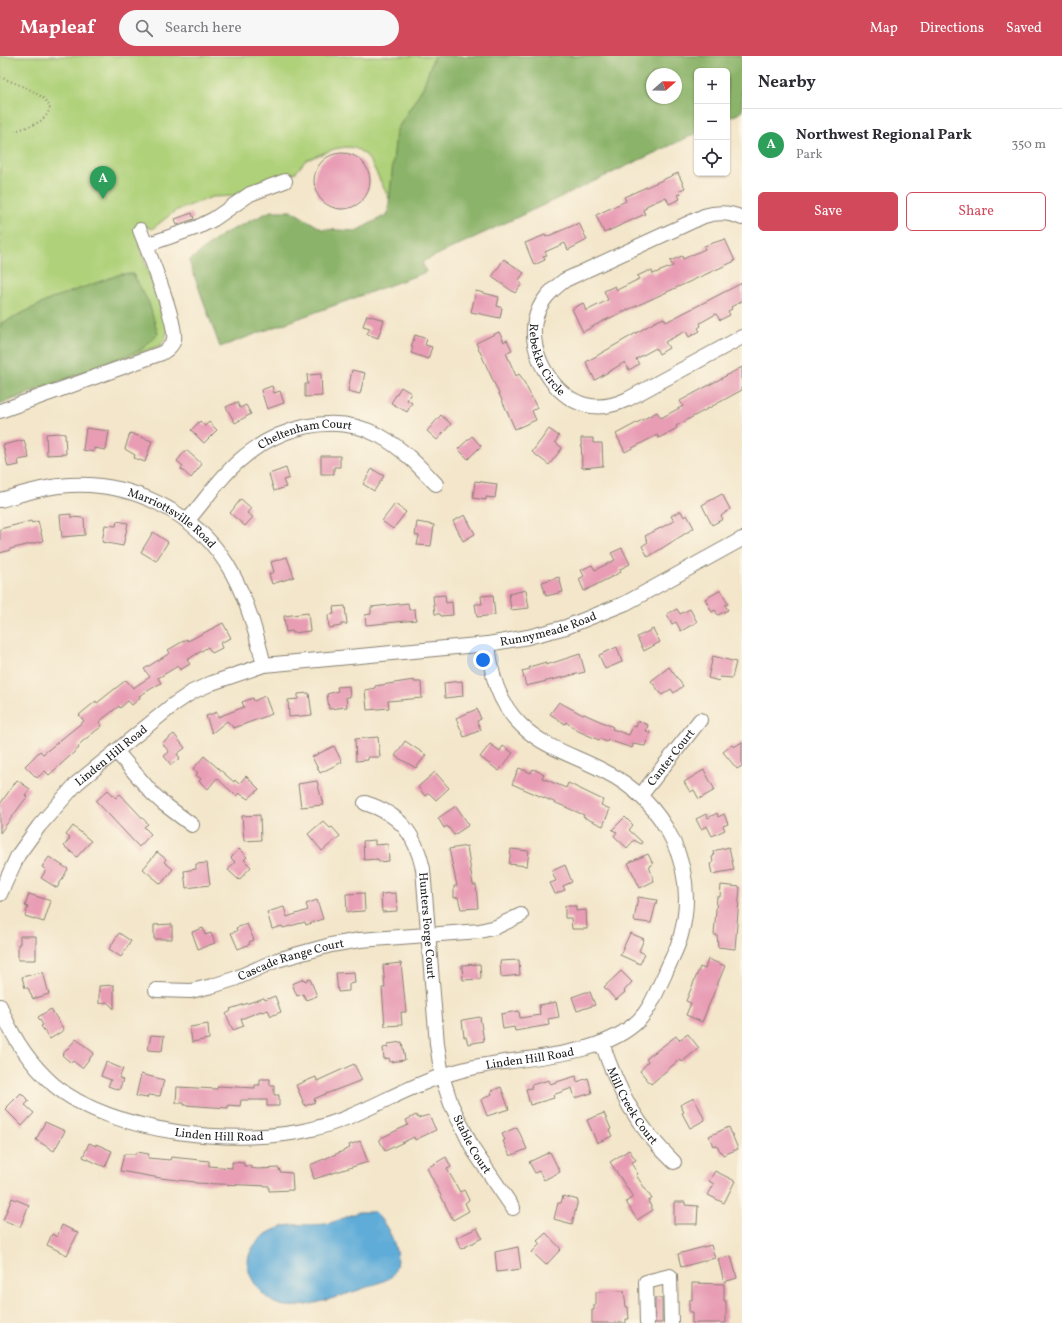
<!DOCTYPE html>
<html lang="en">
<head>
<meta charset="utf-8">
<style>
	body { margin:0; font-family:Vollkorn,serif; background:#f7f7f7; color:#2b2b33 }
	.controls { position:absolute; right:12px; top:12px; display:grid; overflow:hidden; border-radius:6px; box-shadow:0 1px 3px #0004 }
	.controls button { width:36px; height:36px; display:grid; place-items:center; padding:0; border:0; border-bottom:1px solid #e1e1e2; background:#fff; color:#2b2b33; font:20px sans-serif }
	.compass { position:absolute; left:646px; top:12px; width:36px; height:36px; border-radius:50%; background:#fff; box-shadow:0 1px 3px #0004; rotate:70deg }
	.you { position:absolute; left:483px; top:604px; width:14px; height:14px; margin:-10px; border:3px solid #fff; border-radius:50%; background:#1a73e8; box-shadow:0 0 0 6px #1a73e833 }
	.badge { display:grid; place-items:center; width:26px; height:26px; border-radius:50%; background:#d1495b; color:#fff; font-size:13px; font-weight:700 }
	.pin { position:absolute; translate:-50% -33px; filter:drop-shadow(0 1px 2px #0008) }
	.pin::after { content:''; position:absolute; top:21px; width:14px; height:12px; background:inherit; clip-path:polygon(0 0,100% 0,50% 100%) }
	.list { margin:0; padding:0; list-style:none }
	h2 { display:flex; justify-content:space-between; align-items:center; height:52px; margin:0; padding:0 16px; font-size:17px }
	h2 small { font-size:13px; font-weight:400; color:#7c7c81 }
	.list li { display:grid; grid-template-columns:26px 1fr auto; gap:12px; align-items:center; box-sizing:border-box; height:72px; padding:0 16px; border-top:1px solid #e1e1e2 }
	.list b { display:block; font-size:15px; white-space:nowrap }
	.list p { margin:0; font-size:13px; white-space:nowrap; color:#7c7c81 }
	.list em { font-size:13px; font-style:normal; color:#7c7c81 }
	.actions { display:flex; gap:8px; padding:12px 16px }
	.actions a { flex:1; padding:9px 0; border:1px solid #d1495b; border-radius:6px; text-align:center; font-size:14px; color:#d1495b }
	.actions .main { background:#d1495b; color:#fff }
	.icon { flex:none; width:22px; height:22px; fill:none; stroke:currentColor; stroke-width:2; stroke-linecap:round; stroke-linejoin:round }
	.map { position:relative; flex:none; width:742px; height:1267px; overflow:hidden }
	header { display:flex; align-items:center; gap:24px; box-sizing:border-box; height:56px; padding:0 20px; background:#d1495b; color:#fff }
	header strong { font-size:19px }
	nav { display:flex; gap:22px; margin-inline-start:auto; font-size:14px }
	.search { width:280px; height:36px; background:#f7f7f7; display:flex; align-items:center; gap:10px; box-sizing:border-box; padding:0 14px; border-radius:22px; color:#7c7c81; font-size:15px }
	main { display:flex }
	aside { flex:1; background:#fff }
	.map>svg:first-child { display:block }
	.green { fill:#afd179; stroke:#66764a; fill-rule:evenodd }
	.forest { fill:#8bb369; stroke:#546842; fill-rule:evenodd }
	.water { fill:#5eacd8; stroke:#3d647a }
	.building { fill:#e89db5 }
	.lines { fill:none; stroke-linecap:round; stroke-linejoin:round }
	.minor-casing { stroke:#888173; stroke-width:16 }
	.path { stroke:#888173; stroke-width:2; stroke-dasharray:1 3; stroke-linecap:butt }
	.minor { stroke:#fff; stroke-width:14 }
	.labels { text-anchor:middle; stroke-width:3; stroke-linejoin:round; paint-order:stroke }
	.street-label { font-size:12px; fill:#1c1c1c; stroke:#fcf5e5 }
</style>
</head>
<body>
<header>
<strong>Mapleaf</strong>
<div class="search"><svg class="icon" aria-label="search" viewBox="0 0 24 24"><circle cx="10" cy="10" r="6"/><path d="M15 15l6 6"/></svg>Search here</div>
<nav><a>Map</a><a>Directions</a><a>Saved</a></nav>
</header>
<main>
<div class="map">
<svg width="742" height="1267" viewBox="0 0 742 1267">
	<rect width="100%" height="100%" fill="#fcf5e5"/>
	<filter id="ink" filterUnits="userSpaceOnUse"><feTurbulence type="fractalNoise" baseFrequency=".025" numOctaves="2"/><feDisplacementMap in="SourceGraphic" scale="8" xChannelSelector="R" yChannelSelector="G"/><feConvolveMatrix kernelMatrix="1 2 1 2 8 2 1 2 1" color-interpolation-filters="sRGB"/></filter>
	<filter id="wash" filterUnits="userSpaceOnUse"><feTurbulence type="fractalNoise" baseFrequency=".012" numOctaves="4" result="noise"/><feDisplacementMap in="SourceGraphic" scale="16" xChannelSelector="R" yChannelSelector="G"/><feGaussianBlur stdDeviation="0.9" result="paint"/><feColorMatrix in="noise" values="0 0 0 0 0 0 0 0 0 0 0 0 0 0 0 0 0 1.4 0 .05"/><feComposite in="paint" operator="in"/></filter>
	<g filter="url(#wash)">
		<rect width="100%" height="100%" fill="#f3e6ca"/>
		<!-- green -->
		<path class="green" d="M0,0H742L727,15H697V76L420,206L374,112L366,99L355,92L346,91L334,93L306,104L296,116L234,140L212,141L175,155L152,173L145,170L139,189L168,273L165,284L161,286L162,289L0,348ZM652,18H676V42H652Z"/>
		<!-- forest -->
		<path class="forest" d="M434,0H742V56L727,63V15H697V77L422,206L426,216L220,291L189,205L223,178L271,155H292L322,173L356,175L388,158L396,75L423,31ZM652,18H676V42H652Z
			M121,218H133L149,247L158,278L141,294L0,348V268L53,242Z"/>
		<!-- water -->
		<path class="water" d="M359,1156H374C389,1169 406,1203 391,1221C386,1226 329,1244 319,1246C308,1249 292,1252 280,1249C266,1246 245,1220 248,1205C250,1189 264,1177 279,1172C294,1166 310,1170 325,1168C336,1166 348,1160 359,1156Z"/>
		<g id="blocks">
			<!-- building -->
			<path class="building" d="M314 125a28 28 0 1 1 56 0a28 28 0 1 1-56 0Z
				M678,117L685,132L680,134L681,138L678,139L680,143L669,148L666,141L646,150V152L643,154L645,158L604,177L596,159L626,145L624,141Z
				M192,157L194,163L177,169L175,163Z
				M579,167L587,184L568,194L565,187L545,196L547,199L543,200L545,204L534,209L525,187L545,179L546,181Z
				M725,183L735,205L601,266L583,276L572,253L583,247L586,255L608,244L604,235L615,230L617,234L639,223L637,220L648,215H652L653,218L673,210L670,205L682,200L683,203L705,193L704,190Z
				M504,203L524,217L518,225L522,228L515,237L492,221Z
				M742,227V245L731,251L732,253L728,255L730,259L720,264L716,258L700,267L701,270L698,272L700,275L689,281L686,275L665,286L669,292L659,298L656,292L636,303L639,308L629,314L625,306L595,324L586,306L655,266L664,262L666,266Z
				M476,235L499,241L497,250L502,252L500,262L471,256Z
				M367,259L384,264L378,282L367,278L370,272L363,270Z
				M499,276L504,286L507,284L512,294L506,297L516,320L519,318L522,322L537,352L532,355L536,364L515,373L476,287Z
				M415,279L427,283L425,289L432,291L428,303L411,297L413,291H411Z
				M742,311V334L676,370L677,372L659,382L657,379L625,396L616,378L657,356L661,362L683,350L680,345Z
				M352,314L365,317L360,338L348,335Z
				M321,318L322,340L305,341V328H308L307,319Z
				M272,330L274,337L280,335L284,347L267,353L261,334Z
				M401,331L411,337L407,344L412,347L407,356L391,347Z
				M237,346L240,352L246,349L251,358L235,367L226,351Z
				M441,359L451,368L437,384L427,375Z
				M200,365L205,370L209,366L217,374L204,387L191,374Z
				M86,372L109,375L106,394L94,392V396L83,394Z
				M549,373L559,380L555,386L562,392L549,409L532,396Z
				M58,377L65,378L66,398L47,399L46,378Z
				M130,377L152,385L145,406L134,402L135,399L125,393Z
				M472,380L481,390L468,403L458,393Z
				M581,382H593V387H602L603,410L582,412Z
				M24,384L29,402L18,404L19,409L8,411L3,389Z
				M186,394L202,408L191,422L181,413L183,410L177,405Z
				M321,400H340V411H334V418H321Z
				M286,412L289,422L283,424L286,431L274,435L269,418Z
				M372,413L384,420L374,435L363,428Z
				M475,425L497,428L495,442L486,441V444L473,442Z
				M722,438L730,453L721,460L723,463L712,469L702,449Z
				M241,443L251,452L247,457L253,461L245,470L230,457Z
				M395,448L406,456L393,473L382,465Z
				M681,455L684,461L687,459L694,472L648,501L642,490L648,486L645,480L674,465L671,460Z
				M71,458V461L84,462L85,479L62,481L60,459Z
				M465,459L475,478L463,485L453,465Z
				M31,465L32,467L38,465L43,485L10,493V494L0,497V473Z
				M117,465L128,467L123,490L102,486L105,469L116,470Z
				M417,466L434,469L431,490L417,489L419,480L415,479Z
				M153,476L168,486L156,505L141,496Z
				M622,492L630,508L620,513L621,516L584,535L579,523L584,520L581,514L592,509L595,514L615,504L611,497Z
				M287,501L294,521L272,528L269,518L274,516L271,506Z
				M559,521L563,536L546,540L542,526Z
				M526,534L529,552L511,554L509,538Z
				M721,534L728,548L725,549L728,554L718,559L715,554L712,556L705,543Z
				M445,539L446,547L452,546L453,559L441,560L440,558H435L433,540Z
				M493,539L495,559L477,561L475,548H482L481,540Z
				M408,547L409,554L415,553L416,564L366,569L365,559L371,558V551Z
				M345,550L347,568H341V570L329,572L328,559L334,558L333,551Z
				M677,553L680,558L690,553L697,566L681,575L676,566L672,568L667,558Z
				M308,557L310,575L293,577L292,575L286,576L284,560Z
				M223,567L231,582L220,587L222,592L212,597L208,591L187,604L190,608L180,614L178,610L158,622L161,627L139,640L140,642L132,649L128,645L120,652L119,650L99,666L102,670L83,685L78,690L79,692L49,719L45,715L37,722L25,710L40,695L43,698L84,665L79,659L96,645L97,647L126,624L133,632L150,621L144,613L170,597L168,594L187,583L188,585Z
				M653,573L660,586L644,595L637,581Z
				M617,591L622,606L605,613L599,599Z
				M580,598L585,616L526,630L522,615L530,613L529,611L546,606V609Z
				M713,600L736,606L732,622L720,621L719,625L708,622Z
				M669,611L683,630L674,637L671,633L662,639L651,625Z
				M414,624V626H421L422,642L388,645L389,652L367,654L365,634L375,632V630Z
				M462,625L463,640L445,642L444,627Z
				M349,630L350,641H346L347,651L329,653L327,638L338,635L337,631Z
				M309,637L312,659L289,661L288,644L298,643V638Z
				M265,640L272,658L234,672L227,665L212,677L206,660L217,656L218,661L244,651L242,646L253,642L254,645Z
				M559,646L583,659L584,658L613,671L612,673L629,679L633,670L636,671L638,665L648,669L646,675L650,676L645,690L633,688L632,692L608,684L607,686L600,683L599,684L578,675L566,666L565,668L550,658Z
				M477,653L481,663L477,665L481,674L464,681L456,662Z
				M174,678L185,692L177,698L180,702L171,709L164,700L169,696L162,687Z
				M378,681L380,701H368V704L356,705L355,683Z
				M405,685L426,699L416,712L395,700Z
				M742,686V710L737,713L723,696L732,689L734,691Z
				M490,688L500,695L503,690L513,697L499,715L480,701Z
				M334,690L342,706L320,717L312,701Z
				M204,700L234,726L235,724L239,728L246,720L259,733L248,743L239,737L236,740L217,722L208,733L199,725L201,723L196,719L198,717L193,713Z
				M519,712L531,717L533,713L544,718L542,722L566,732L568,727L603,744L601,749L610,753L603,770L583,761L584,759L512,728Z
				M704,714L715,734L699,743L694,734L690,736L684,726Z
				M435,716L449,732L436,744L429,737L425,740L418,731Z
				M17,724L30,733L25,739L27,741L0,777V748Z
				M317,725L323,749L301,751L298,728Z
				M108,734L116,742L120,738L148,768L144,771L151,778L139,791L96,745Z
				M456,750L469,769L454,779L447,770L444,772L438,762Z
				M717,757L718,761L724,758L728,768L723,770L725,774L712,780L707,770L701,773L696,763L706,758L708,762Z
				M260,759L261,784L244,785L242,760Z
				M625,761L633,769L629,774L642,786L641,788L634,784L627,792L614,780L617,776L612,774Z
				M323,765L330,772L332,771L340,780L322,795L308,778Z
				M73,770L91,785L77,801L64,790L70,782L66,779Z
				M375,784V789L388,788L389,805L379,806L378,803L364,804L363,785Z
				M467,790L473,829H476L478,852L461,853L458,841L454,842V830H457L449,793Z
				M729,791L734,814L712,818L710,808L713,807L712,801L714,800L713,795Z
				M239,793L247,801L244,804L251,811L239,824L228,814L235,806L231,802Z
				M511,793L529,795L527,810L509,808Z
				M157,796L166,803L164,806L173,813L161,828L143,813Z
				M648,798L653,808L649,810L654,825L640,832L628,807Z
				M49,801L68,813L57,832L41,822L46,814L42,811Z
				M207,807L210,829L186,832L184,815L196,813V808Z
				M565,809L572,826L563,830L565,834L555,838L550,827L556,825L552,815Z
				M721,829L740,831L735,893L718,891L717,879H714L717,841H720Z
				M364,837L365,855L347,856L346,838Z
				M396,837L397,855L382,856L381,838Z
				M29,838L51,845L44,866L25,860L28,851L25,850Z
				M638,841L657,844L651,867L634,865Z
				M317,844L323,863L306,869L305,866L283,872L282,870L272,873L267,856L284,851L287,861L308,854L306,848Z
				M565,850H576V855L586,854L587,873H572L571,862H565Z
				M172,868V883H154V869Z
				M247,868L254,884L249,886L250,888L238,893L231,877L237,875L236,872Z
				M203,872L205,879L211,877L215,887L198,893L192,876Z
				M119,877L131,885L121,901L109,893Z
				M630,877L644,883L639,895L645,898L640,908L620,899Z
				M20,880H36V904H18V888H20Z
				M708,903L725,910L702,966L686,959L691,947L686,945L700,911L705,913Z
				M519,904L520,919L501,921L500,905Z
				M401,907L406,956H401L402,969L385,970L382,932H385L383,909Z
				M480,908L481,923L463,924L462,909Z
				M621,915L632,926L624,935L625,936L616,944L604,931Z
				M43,916L49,938L33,943L28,932H25L22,921Z
				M354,916L355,927L349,928V935L338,936L336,917Z
				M304,923L305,925L310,923L317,940L306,944L303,938L297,940L292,928Z
				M114,929V953L107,946L99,948V930Z
				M586,936H590L595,949L577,955L572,941Z
				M275,940L281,956L271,960L268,954L262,956L261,955L241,963L244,970L233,974L226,958L231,955L230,953L264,942L265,944Z
				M556,946L559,961L548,963L549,969L515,975L514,971L503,973L501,958L519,955L520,962L540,959L539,949Z
				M51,953L64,974L50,983L41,970L43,969L38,961Z
				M480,961L484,985L468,988L466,981H464L462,964Z
				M208,968L209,983L192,986L190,971Z
				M688,978L699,992L682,1006L680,1003L651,1028L640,1015L648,1006L646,1003L676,980L679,984Z
				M151,979L164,980L162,995L148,994Z
				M76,983L94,997L82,1012L73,1005L71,1007L62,999Z
				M402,986L405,1004L390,1006L389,1002L384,1003L383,992L388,991V988Z
				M106,1006L123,1013L119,1022L123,1024L119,1034L108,1030L111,1024L101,1020Z
				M354,1008L362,1024L323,1039L314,1043L315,1046L305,1050L296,1029L316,1021L317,1025Z
				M141,1018L164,1024L160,1040L148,1039L147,1042L136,1040Z
				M576,1020L577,1026L588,1022L592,1037L575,1042L572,1032L553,1039L554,1042L530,1049L526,1033L532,1032L531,1029L549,1024L550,1028Z
				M260,1023H270V1029H274V1039H279V1050H267V1044H241L240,1050L228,1049V1052L184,1049V1047H176L177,1031L217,1033L218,1030L255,1032V1029H260Z
				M501,1031L509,1053L487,1060L481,1044L492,1038L491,1035Z
				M21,1037L29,1045L25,1049L34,1057L22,1070L5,1053Z
				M694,1042L705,1064L690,1072L682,1057L684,1056L680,1049Z
				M604,1057L611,1073L609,1074L612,1080L597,1087L587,1064Z
				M416,1059L418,1062L429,1059L436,1074L415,1084L414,1081L385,1095L379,1083L408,1069L406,1064Z
				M45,1066L65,1075L54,1095L36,1084Z
				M517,1071L527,1093L510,1100L503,1085L505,1084L502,1078Z
				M729,1071L738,1093L723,1099L716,1089L713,1090L709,1080Z
				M360,1085L368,1106L314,1123L310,1109L350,1092L349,1089Z
				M89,1087L96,1090V1088L112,1095L105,1111L83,1101Z
				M629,1094L636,1104L631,1107L638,1118L636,1119L652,1143L648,1145L653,1154L637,1164L626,1146L633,1141L610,1106Z
				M137,1096L149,1098L148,1102L170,1104L171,1101L209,1105V1110L232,1112V1106L244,1107V1110H251V1112L257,1113L279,1112L280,1116L292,1117L293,1134L269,1135V1130L195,1127V1126L160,1122L120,1115L124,1098H136Z
				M550,1096L560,1116L544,1124L539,1115L535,1117L529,1106Z
				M446,1101L451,1111L447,1113L460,1136L464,1134L469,1144L465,1147L469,1155L453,1164L427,1112Z
				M715,1115L735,1125L724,1147L708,1139L714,1128L709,1125Z
				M563,1140L578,1144L572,1168L554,1163L558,1147H561Z
				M12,1142L29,1149L20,1171L3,1164Z
				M674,1146H685V1149L698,1150L697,1168H674Z
				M62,1169L78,1177L67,1199L47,1189L52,1178L57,1181Z
				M477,1172L482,1182L461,1193L456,1182Z
				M546,1177L561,1193L546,1209L532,1196L540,1188L537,1185Z
				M711,1189L715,1202L681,1211L678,1198Z
				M518,1191L521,1213L497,1216L495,1196Z
				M731,1200L737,1222L724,1226L718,1203Z
				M692,1227L724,1228V1245H726V1267H692V1256H689V1244H692Z
				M624,1235L626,1251H628L629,1263H626V1267H592V1254H594V1249H596V1236Z
				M655,1242H662V1267H655Z"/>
		</g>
	</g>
	<g filter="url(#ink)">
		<use href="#blocks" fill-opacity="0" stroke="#888173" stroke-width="1"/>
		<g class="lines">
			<!-- minor casing -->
			<g class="minor-casing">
				<g id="minor">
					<path id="s1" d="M742,162C729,156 717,156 704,160L565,224C550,235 539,246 535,265C528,297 554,342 586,349C601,353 615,349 628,343L742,281"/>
					<path d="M146,189L198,171L214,163L250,138L285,125"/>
					<path d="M0,355L162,297C167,294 172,290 174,284C177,266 148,195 140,174"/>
					<path id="s2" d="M0,444C19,439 39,432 59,430C128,422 199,456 232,517C248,546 256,577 264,609"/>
					<path id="s3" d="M187,465C204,446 220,421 239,405C277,371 334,355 380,380C402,392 419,410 436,428"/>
					<path d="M116,695L152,737L164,748L192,769"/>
					<path id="s4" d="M641,739L700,664"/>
					<path id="s5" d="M365,747C400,758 415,777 423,813L437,988L442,1020L451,1048L474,1095L513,1152"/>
					<path id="s6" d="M0,838L18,799L39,770L77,727L173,649L192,636L212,627L264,609L488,588L528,581L566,571L626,547L742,483"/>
					<path id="s7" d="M156,934L191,935L212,930L234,923L277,904L331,889L360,884L480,875L496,871L521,859"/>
					<path id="s8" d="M0,950C11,979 30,1008 54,1029C112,1078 240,1091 312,1073C359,1062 399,1033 445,1019C458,1015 472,1011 486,1009C533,1000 603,1000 639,964C651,952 657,934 665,918C670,905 678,892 681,879C699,812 665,745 604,715C576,700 544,692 521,669C498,647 491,618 488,588"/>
					<path id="s9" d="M602,987C618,1035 637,1071 674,1106"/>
					<path d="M647,1267L646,1226L670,1220L671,1267"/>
				</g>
			</g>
			<!-- path -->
			<path class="path" d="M0,21C16,28 42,35 50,51C46,68 29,70 15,75"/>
			<!-- minor -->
			<use href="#minor" class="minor"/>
		</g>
	</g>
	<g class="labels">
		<!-- street labels -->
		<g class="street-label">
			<text dy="4" stroke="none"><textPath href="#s1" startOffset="286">Rebekka Circle</textPath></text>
			<text dy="4" stroke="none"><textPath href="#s3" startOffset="153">Cheltenham Court</textPath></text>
			<text dy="4" stroke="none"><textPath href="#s2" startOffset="182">Marriottsville Road</textPath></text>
			<text dy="4" stroke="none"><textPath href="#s6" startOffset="647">Runnymeade Road</textPath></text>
			<text dy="4" stroke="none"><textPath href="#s6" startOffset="180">Linden Hill Road</textPath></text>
			<text dy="4" stroke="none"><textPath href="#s4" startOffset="48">Canter Court</textPath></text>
			<text dy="4" stroke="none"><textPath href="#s5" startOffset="150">Hunters Forge Court</textPath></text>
			<text dy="4" stroke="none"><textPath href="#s7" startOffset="140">Cascade Range Court</textPath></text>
			<text dy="4" stroke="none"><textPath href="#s8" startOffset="596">Linden Hill Road</textPath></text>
			<text dy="4" stroke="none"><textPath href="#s9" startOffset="70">Mill Creek Court</textPath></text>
			<text dy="4" stroke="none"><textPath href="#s8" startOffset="272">Linden Hill Road</textPath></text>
			<text dy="4" stroke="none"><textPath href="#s5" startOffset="376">Stable Court</textPath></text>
		</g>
	</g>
</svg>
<div class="controls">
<button>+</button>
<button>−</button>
<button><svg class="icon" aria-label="locate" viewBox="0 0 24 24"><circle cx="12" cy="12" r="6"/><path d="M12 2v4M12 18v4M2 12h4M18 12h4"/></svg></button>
</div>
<svg class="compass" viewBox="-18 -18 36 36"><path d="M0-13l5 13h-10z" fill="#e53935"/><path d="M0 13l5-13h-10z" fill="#7c7c81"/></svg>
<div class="you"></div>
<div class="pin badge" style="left:103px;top:143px;background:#2e9e5b">A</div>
</div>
<aside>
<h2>Nearby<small></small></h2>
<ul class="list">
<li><span class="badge" style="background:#2e9e5b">A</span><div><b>Northwest Regional Park</b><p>Park</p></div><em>350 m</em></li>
</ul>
<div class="actions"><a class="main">Save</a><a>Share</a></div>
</aside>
</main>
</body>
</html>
